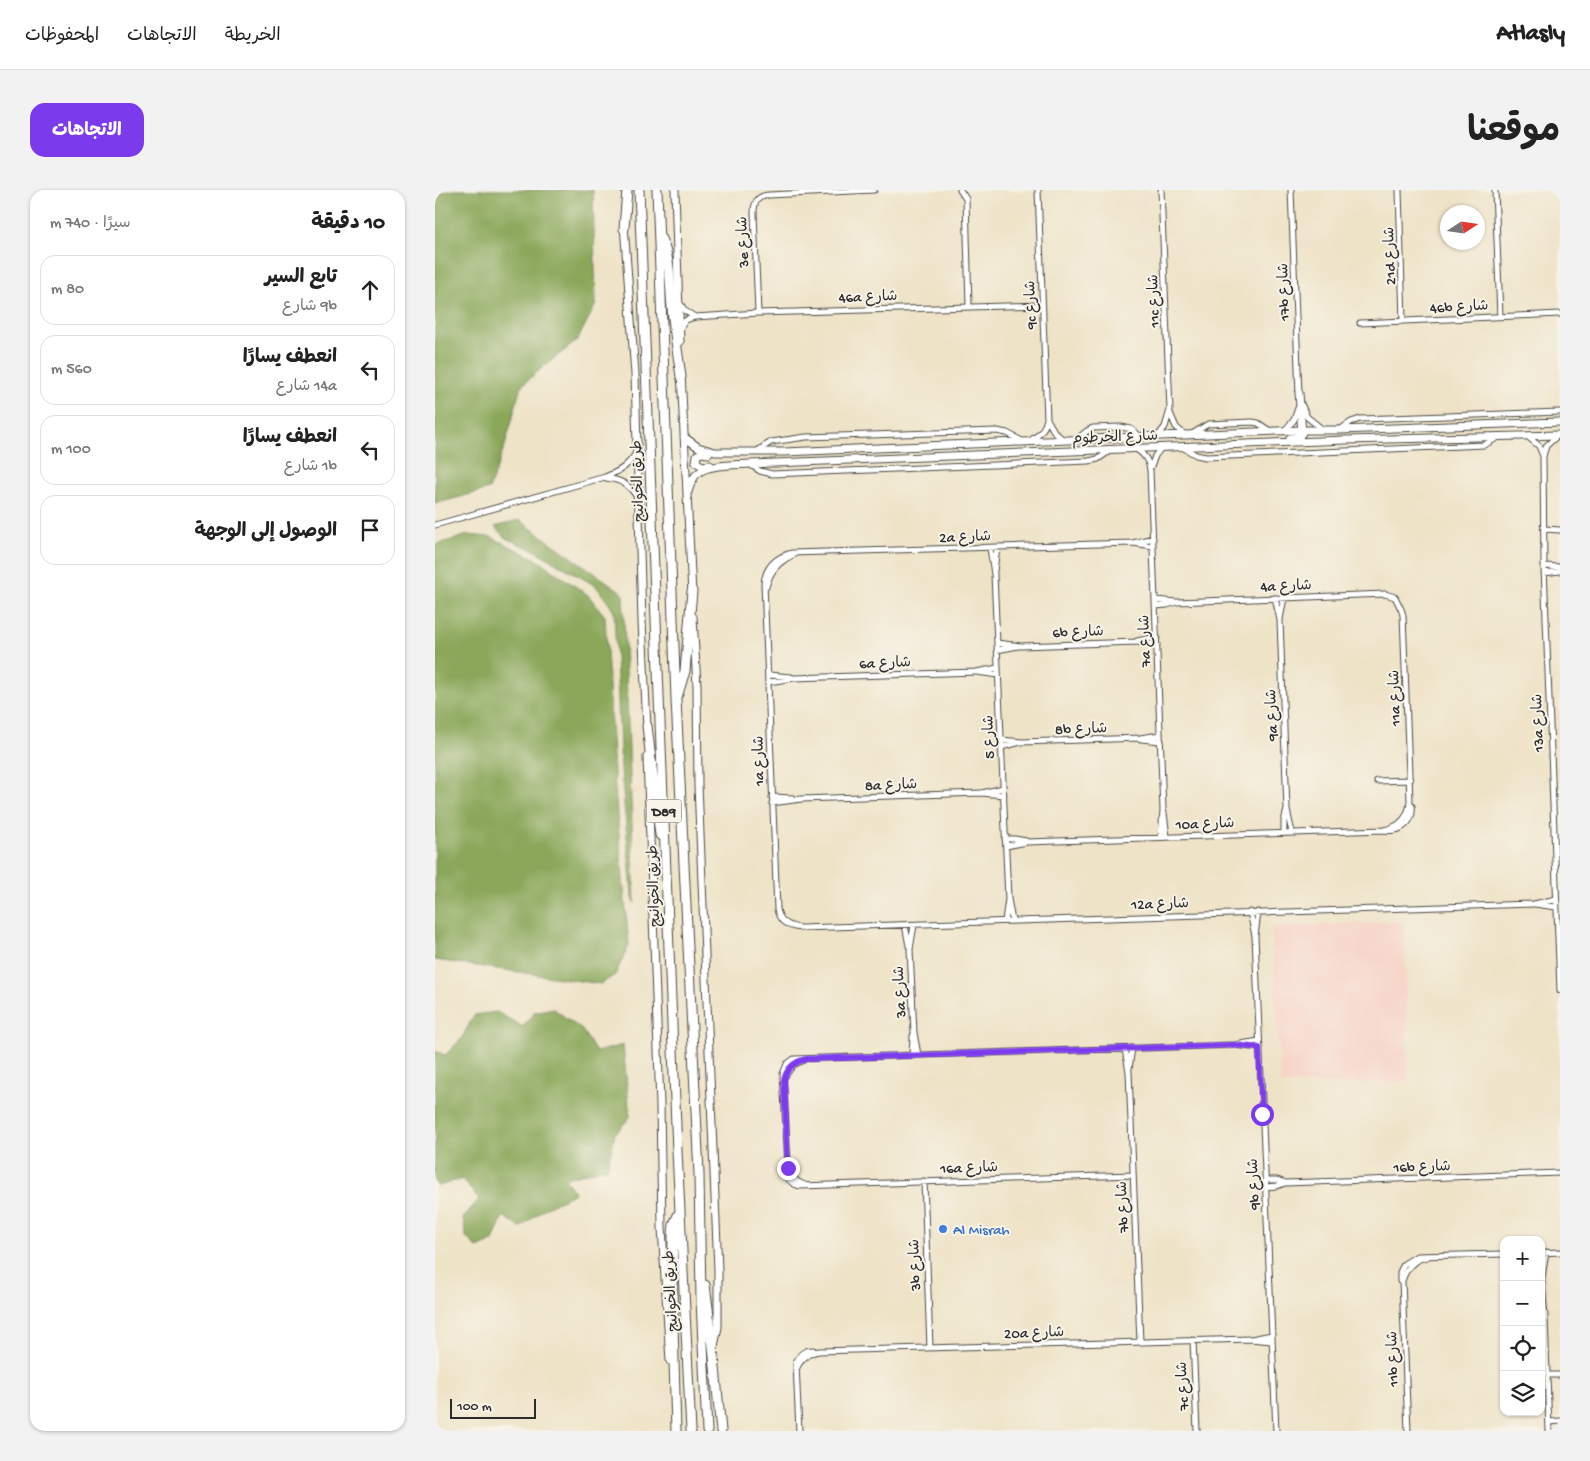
<!DOCTYPE html>
<html lang="ar">
<head>
<meta charset="utf-8">
<style>
	body { margin:0; font-family:"Gochi Hand","Playpen Sans Arabic",sans-serif; background:#f2f2f2; color:#222; direction:rtl }
	.controls { position:absolute; right:15px; bottom:15px; display:grid; overflow:hidden; border-radius:10px; box-shadow:0 1px 4px #0004 }
	.controls button { width:45px; height:45px; display:grid; place-items:center; padding:0; border:0; border-bottom:1px solid #e0e0e0; background:#fff; color:#222; font:25px sans-serif }
	.compass { position:absolute; left:1005px; top:15px; width:45px; height:45px; border-radius:50%; background:#fff; box-shadow:0 1px 4px #0004; rotate:78deg }
	.scale { position:absolute; left:15px; bottom:12px; width:86px; box-sizing:border-box; padding-left:5px; border:2px solid #2b2b2b; border-top:0; font-size:14px; line-height:18px; white-space:nowrap; color:#2b2b2b; -webkit-text-stroke:4px #f7f3e8; paint-order:stroke }
	.stop { position:absolute; width:15px; height:15px; margin:-11px; border:4px solid #7c3aed; border-radius:50%; background:#fff }
	.stop.end { background:#7c3aed; border-color:#fff; box-shadow:0 1px 5px #0008 }
	.list { margin:0; padding:0; list-style:none }
	h2 { display:flex; justify-content:space-between; align-items:center; height:65px; margin:0; padding:0 20px; font-size:21px }
	h2 small { font-size:16px; font-weight:400; color:#767676 }
	.list li { display:grid; grid-template-columns:32px 1fr auto; gap:15px; align-items:center; box-sizing:border-box; height:70px; margin:0 10px 10px; padding:0 10px; border:1px solid #e0e0e0; border-radius:15px }
	.list b { display:block; font-size:19px; white-space:nowrap }
	.list p { margin:0; font-size:16px; white-space:nowrap; color:#767676 }
	.list em { font-size:16px; font-style:normal; color:#767676 }
	.icon { flex:none; width:28px; height:28px; fill:none; stroke:currentColor; stroke-width:2; stroke-linecap:round; stroke-linejoin:round }
	.map { position:relative; flex:none; width:1125px; height:1241px; overflow:hidden; direction:ltr; border-radius:15px }
	header { display:flex; align-items:center; gap:30px; box-sizing:border-box; height:70px; padding:0 25px; background:#fff; border-bottom:1px solid #e0e0e0 }
	header strong { font-size:24px }
	nav { display:flex; gap:28px; margin-inline-start:auto; font-size:18px }
	.intro { display:flex; align-items:center; justify-content:space-between; box-sizing:border-box; height:120px; padding:0 30px }
	h1 { margin:0; font-size:35px }
	.button { padding:12px 22px; border-radius:15px; background:#7c3aed; color:#fff; font-size:18px; font-weight:700 }
	main { display:flex; gap:30px; padding:0 30px }
	aside { flex:1; background:#fff; border-radius:15px; box-shadow:0 1px 4px #0004 }
	.map>svg:first-child { display:block }
	.built { fill:#f7d1c6 }
	.forest { fill:#8aa75a; stroke:#5a6942 }
	.lines { fill:none; stroke-linecap:round; stroke-linejoin:round }
	.street-casing { stroke:#484742; stroke-width:7 }
	.secondary-casing { stroke:#484742; stroke-width:9 }
	.highway-casing { stroke:#484742; stroke-width:11 }
	.street { stroke:#fff; stroke-width:5 }
	.secondary { stroke:#fff; stroke-width:7 }
	.highway { stroke:#fff; stroke-width:9 }
	.route { stroke:#7c3aed; stroke-width:6 }
	.shop-dot { fill:#3f7fe0; stroke:#f7f3e8; stroke-width:2 }
	.labels { text-anchor:middle; stroke-width:4; stroke-linejoin:round; paint-order:stroke }
	.shield { fill:#f7f3e8; stroke:#686764; stroke-width:1 }
	.shield-label { font-size:14px; font-weight:bold; fill:#2b2b2b }
	.street-label { font-size:15px; fill:#2b2b2b; stroke:#f7f3e8 }
	.shop-label { font-size:15px; fill:#366cbe; stroke:#f7f3e8; text-anchor:start }
</style>
</head>
<body>
<header>
<strong>Atlasly</strong>
<nav><a>الخريطة</a><a>الاتجاهات</a><a>المحفوظات</a></nav>
</header>
<div class="intro"><h1>موقعنا</h1><a class="button">الاتجاهات</a></div>
<main>
<div class="map">
<svg width="1125" height="1241" viewBox="0 0 1125 1241">
	<rect width="100%" height="100%" fill="#f7f3e8"/>
	<filter id="ink" filterUnits="userSpaceOnUse"><feTurbulence type="fractalNoise" baseFrequency=".02" numOctaves="2"/><feDisplacementMap in="SourceGraphic" scale="10" xChannelSelector="R" yChannelSelector="G"/><feConvolveMatrix kernelMatrix="1 2 1 2 8 2 1 2 1" color-interpolation-filters="sRGB"/></filter>
	<filter id="wash" filterUnits="userSpaceOnUse"><feTurbulence type="fractalNoise" baseFrequency=".0096" numOctaves="4" result="noise"/><feDisplacementMap in="SourceGraphic" scale="20" xChannelSelector="R" yChannelSelector="G"/><feGaussianBlur stdDeviation="1.12" result="paint"/><feColorMatrix in="noise" values="0 0 0 0 0 0 0 0 0 0 0 0 0 0 0 0 0 1.4 0 .05"/><feComposite in="paint" operator="in"/></filter>
	<g filter="url(#wash)">
		<rect width="100%" height="100%" fill="#efe3c7"/>
		<!-- built -->
		<path class="built" d="M969,731L973,892L846,894L836,737Z"/>
		<!-- forest -->
		<path class="forest" d="M17,0H158L161,114L142,151L113,173L86,196L70,256L54,299L0,314V4Z
			M84,330L188,403L200,713L197,703L186,580L179,421L161,396L97,359L70,348L60,337Z
			M33,345L56,347L101,369L153,405L170,426L180,600L194,756L180,785L166,794L0,770V355Z
			M118,818L147,840L161,862L188,855L195,927L180,944L172,978L130,988L140,1003L110,1018L85,1038L68,1026L58,1051L42,1058L31,1047L28,1028L44,1009L27,989L3,996L0,993V861L10,865L27,848L39,825L62,822L88,837L99,822Z"/>
	</g>
	<g filter="url(#ink)">
		<g class="lines">
			<!-- street casing -->
			<g class="street-casing">
				<path id="street" d="M525,0L531,9L534,116
					M856,0L864,204
					M964,0L968,131
					M1060,0L1065,126
					M245,113L250,121L260,127
					M323,123L319,23C319,12 322,6 334,5L439,0
					M925,133L1125,124
					M245,138L251,130L260,127L323,123L607,115
					M867,216L872,227L887,239
					M735,223L741,237L750,245
					M612,229L620,243L629,250
					M906,239L916,232L925,229L1125,222
					M849,241L859,230L863,218
					M757,244L773,234L817,232L823,233L835,241
					M723,246L730,237L735,220L726,0
					M1092,246L1104,256L1108,266
					M1122,246L1111,256L1108,266L1109,376L1125,800
					M642,249L652,241L658,238L686,237L696,239L706,247
					M596,250C605,245 610,239 612,229L603,0
					M747,257L761,265L771,267L1049,255L1064,247
					M701,259C709,264 714,270 715,280L728,620L726,647
					M321,262L336,252L371,247L562,241L572,243L587,251
					M314,274L325,281L337,284L654,271L663,269L676,260
					M716,277L720,266L726,258
					M171,288C187,290 195,295 203,309
					M0,335L170,287C185,281 194,276 202,261
					M1109,339L1125,340
					M698,353L718,348
					M718,356L698,353L357,363C341,367 331,377 329,393L342,719C344,732 354,737 366,738L1099,714L1121,709
					M555,358L559,384L573,709L577,731
					M1109,376L1125,377
					M559,381L562,358
					M1109,383L1125,381
					M331,397C335,381 343,372 358,365
					M840,408L845,430L852,620L857,643
					M720,410L742,412L950,404L960,407L966,419L968,425L975,611C974,627 965,637 949,640
					M721,416L732,415L742,412
					M845,429L849,408
					M702,451L722,447
					M562,453L586,456L702,452L722,455
					M562,460L583,456
					M542,482L563,485
					M334,485L356,487
					M334,492L359,488L541,482L563,478
					M706,549L726,551
					M566,550L587,552L677,549L705,548L725,545
					M566,557L586,552
					M942,591L975,590
					M547,603L568,598
					M337,607L358,608
					M337,613L366,609L546,603L569,605
					M729,623L732,647
					M849,643V631L852,620
					M570,649H580L591,651
					M571,656L592,652L949,640C965,643 979,633 977,616
					M1100,714L1121,717
					M815,722L820,746L841,1241
					M570,731L573,709
					M470,735L474,756
					M479,735L475,759L479,843L483,865
					M820,746L823,722
					M800,855L824,851
					M690,859L694,882L705,1152
					M477,866L478,846
					M694,879L697,858
					M350,886L358,875L368,870
					M351,979C351,988 356,994 365,996L698,985
					M830,990H842L851,993L1125,983
					M489,991L495,1158
					M370,995C360,992 354,985 353,974L348,884L352,874L359,869L800,855L825,858
					M830,997L842,996L850,993
					M1106,1063L1125,1062
					M1106,1084L1110,1127L1114,1241
					M1107,1087L1111,1062
					M965,1091V1082L969,1074L982,1066L1069,1064
					M816,1149L837,1145
					M758,1150L762,1241
					M361,1180C365,1169 372,1163 384,1161L815,1149L837,1151
					M1113,1185H1125
					M1114,1232L1125,1231
					M364,1241L361,1174C363,1165 369,1160 378,1160
					M973,1241L967,1091C971,1078 978,1069 992,1067"/>
			</g>
			<!-- secondary casing -->
			<g class="secondary-casing">
				<path id="secondary" d="M240,0L245,152
					M189,35L200,184L207,431L212,539
					M246,183L257,404
					M249,247L263,257L280,262H349L867,240H904L1125,232
					M855,248L864,247L867,243L864,203
					M273,264L267,263L262,265L261,272L267,276L275,275
					M253,302C255,296 257,288 262,284C272,274 300,275 314,274L910,250L1125,245
					M258,427L262,496L263,595L283,1080V1137L279,1156
					M212,567L225,914L227,1037L235,1171"/>
			</g>
			<!-- highway casing -->
			<g class="highway-casing">
				<path id="highway" d="M204,0L242,961L256,1241
					M222,0L241,509L264,984L266,1110L272,1241
					M189,39L192,0
					M226,49C236,68 235,97 237,118C239,141 243,164 246,187
					M243,504L250,481L257,401
					M212,536L225,645
					M270,1095L278,1156L286,1241
					M241,1241L237,1099L238,1044L239,1034L244,1023"/>
			</g>
			<!-- street -->
			<use href="#street" class="street"/>
			<!-- secondary -->
			<use href="#secondary" class="secondary"/>
			<!-- highway -->
			<use href="#highway" class="highway"/>
		</g>
	</g>
	<g class="lines" filter="url(#ink)">
		<!-- route -->
		<path class="route" d="M353,978L349,890C352,878 359,872 371,869L800,855L824,858L827,924"/>
	</g>
	<!-- markers -->
	<circle class="shop-dot" cx="508" cy="1039" r="5"/>
	<g class="labels">
		<!-- shield labels -->
		<rect class="shield" x="211.5" y="609.5" width="35" height="23" rx="4"/>
		<g class="shield-label">
			<text x="229" y="626">D89</text>
		</g>
		<!-- street labels -->
		<g class="street-label">
			<text transform="translate(307 52) rotate(-92)" y="5">3e شارع</text>
			<text transform="translate(954 66) rotate(-92)" y="5">21d شارع</text>
			<text transform="translate(848 102) rotate(-92)" y="5">17b شارع</text>
			<text transform="translate(433 106) rotate(-2)" y="5">46a شارع</text>
			<text transform="translate(718 111) rotate(-92)" y="5">11c شارع</text>
			<text transform="translate(595 115) rotate(-92)" y="5">9c شارع</text>
			<text transform="translate(1024 116) rotate(-3)" y="5">46b شارع</text>
			<text transform="translate(680 246) rotate(-2)" y="5">شارع الخرطوم</text>
			<text transform="translate(202 291) rotate(-92)" y="5">طريق الخوانيج</text>
			<text transform="translate(530 346) rotate(-2)" y="5">2a شارع</text>
			<text transform="translate(851 395) rotate(-2)" y="5">4a شارع</text>
			<text transform="translate(643 441) rotate(-2)" y="5">6b شارع</text>
			<text transform="translate(709 451) rotate(-92)" y="5">7a شارع</text>
			<text transform="translate(450 472) rotate(-2)" y="5">6a شارع</text>
			<text transform="translate(959 508) rotate(-92)" y="5">11a شارع</text>
			<text transform="translate(836 525) rotate(-92)" y="5">9a شارع</text>
			<text transform="translate(1102 533) rotate(-92)" y="5">13a شارع</text>
			<text transform="translate(646 538) rotate(-2)" y="5">8b شارع</text>
			<text transform="translate(553 547) rotate(-92)" y="5">شارع 5</text>
			<text transform="translate(323 571) rotate(-91)" y="5">1a شارع</text>
			<text transform="translate(456 594) rotate(-2)" y="5">8a شارع</text>
			<text transform="translate(770 633) rotate(-2)" y="5">10a شارع</text>
			<text transform="translate(218 696) rotate(-92)" y="5">طريق الخوانيج</text>
			<text transform="translate(725 713) rotate(-2)" y="5">12a شارع</text>
			<text transform="translate(464 802) rotate(-93)" y="5">3a شارع</text>
			<text transform="translate(987 976) rotate(-2)" y="5">16b شارع</text>
			<text transform="translate(534 977) rotate(-2)" y="5">16a شارع</text>
			<text transform="translate(818 994) rotate(-93)" y="5">9b شارع</text>
			<text transform="translate(687 1017) rotate(-93)" y="5">7b شارع</text>
			<text transform="translate(479 1075) rotate(-92)" y="5">3b شارع</text>
			<text transform="translate(235 1101) rotate(-93)" y="5">طريق الخوانيج</text>
			<text transform="translate(599 1142) rotate(-2)" y="5">20a شارع</text>
			<text transform="translate(957 1169) rotate(-92)" y="5">11b شارع</text>
			<text transform="translate(747 1196) rotate(-93)" y="5">7c شارع</text>
		</g>
		<!-- shop labels -->
		<g class="shop-label">
			<text x="518" y="1044">Al Misrah</text>
		</g>
	</g>
</svg>
<div class="controls">
<button>+</button>
<button>−</button>
<button><svg class="icon" aria-label="locate" viewBox="0 0 24 24"><circle cx="12" cy="12" r="6"/><path d="M12 2v4M12 18v4M2 12h4M18 12h4"/></svg></button>
<button><svg class="icon" aria-label="layers" viewBox="0 0 24 24"><path d="M12 4l9 5-9 5-9-5zM3 14l9 5 9-5"/></svg></button>
</div>
<svg class="compass" viewBox="-18 -18 36 36"><path d="M0-13l5 13h-10z" fill="#e53935"/><path d="M0 13l5-13h-10z" fill="#767676"/></svg>
<div class="scale">100 m</div>
<div class="stop" style="left:827px;top:924px"></div>
<div class="stop end" style="left:353px;top:978px"></div>
</div>
<aside>
<h2>10 دقيقة<small>سيرًا · 740 m</small></h2>
<ul class="list">
<li><svg class="icon" aria-label="ahead" viewBox="0 0 24 24"><path d="M12 20V5M6 11l6-6 6 6"/></svg><div><b>تابع السير</b><p>9b شارع</p></div><em>80 m</em></li>
<li><svg class="icon" aria-label="left" viewBox="0 0 24 24"><path d="M17 20v-9H6M10 6l-5 5 5 5"/></svg><div><b>انعطف يسارًا</b><p>14a شارع</p></div><em>560 m</em></li>
<li><svg class="icon" aria-label="left" viewBox="0 0 24 24"><path d="M17 20v-9H6M10 6l-5 5 5 5"/></svg><div><b>انعطف يسارًا</b><p>1b شارع</p></div><em>100 m</em></li>
<li><svg class="icon" aria-label="arrive" viewBox="0 0 24 24"><path d="M6 21V4h12l-3 4 3 4H6"/></svg><div><b>الوصول إلى الوجهة</b></div></li>
</ul>
</aside>
</main>
</body>
</html>
